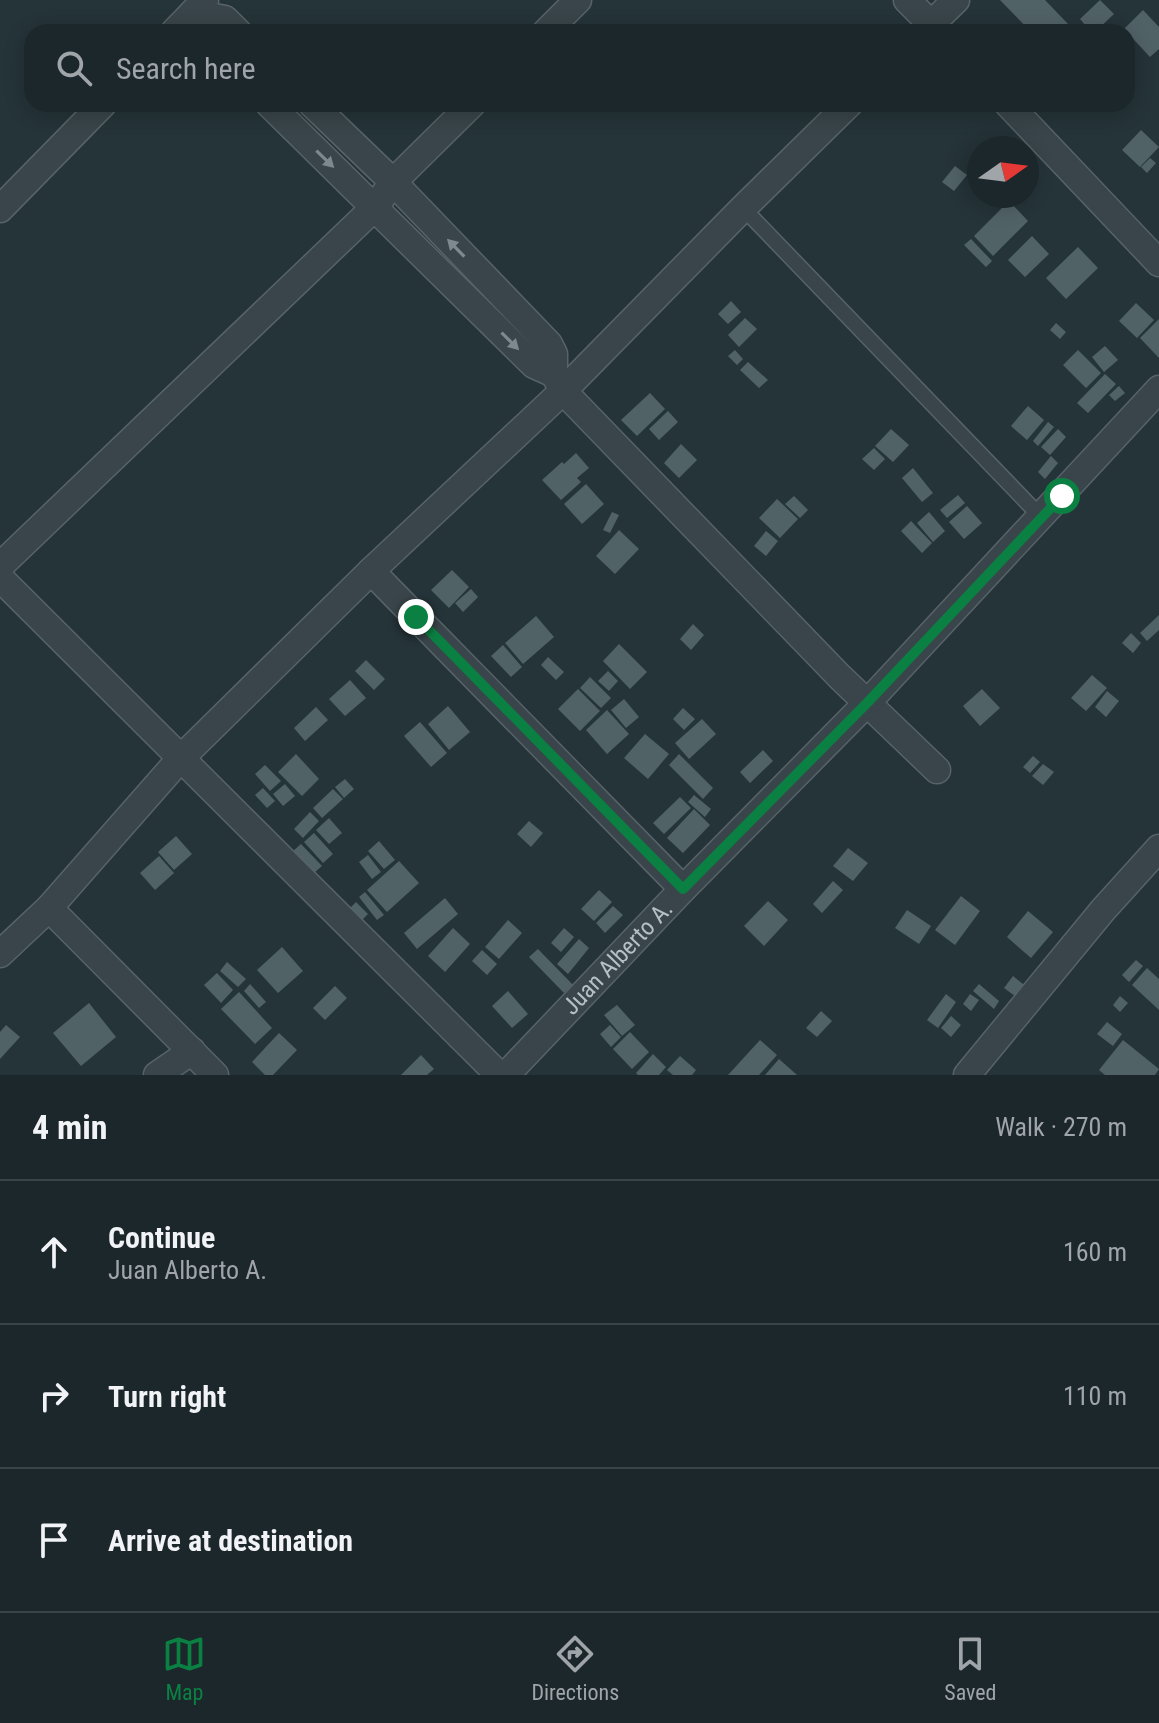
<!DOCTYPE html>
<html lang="en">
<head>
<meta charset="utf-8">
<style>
	body { margin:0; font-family:"Roboto Condensed",sans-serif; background:#293337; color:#f1f3f6 }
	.compass { position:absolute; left:967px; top:136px; width:72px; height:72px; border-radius:50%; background:#1c272b; box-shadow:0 4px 20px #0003; rotate:76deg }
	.stop { position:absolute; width:24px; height:24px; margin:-18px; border:6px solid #0b8043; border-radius:50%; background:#fff }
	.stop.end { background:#0b8043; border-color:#fff; box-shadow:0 2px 8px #0008 }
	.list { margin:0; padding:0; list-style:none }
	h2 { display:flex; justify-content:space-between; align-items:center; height:104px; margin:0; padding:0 32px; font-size:34px }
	h2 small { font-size:26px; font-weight:400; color:#a0a5a9 }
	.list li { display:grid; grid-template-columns:52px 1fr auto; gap:24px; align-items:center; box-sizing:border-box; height:144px; padding:0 32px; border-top:2px solid #3a4447 }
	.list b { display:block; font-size:30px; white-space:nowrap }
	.list p { margin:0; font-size:26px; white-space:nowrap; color:#a0a5a9 }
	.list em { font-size:26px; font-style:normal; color:#a0a5a9 }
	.icon { flex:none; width:44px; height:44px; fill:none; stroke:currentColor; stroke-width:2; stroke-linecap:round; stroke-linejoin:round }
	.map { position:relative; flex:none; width:1159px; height:1075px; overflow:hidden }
	.search { position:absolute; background:#1c272b; box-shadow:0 4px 20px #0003; left:24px; right:24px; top:24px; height:88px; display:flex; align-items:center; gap:20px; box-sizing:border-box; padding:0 28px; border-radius:24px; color:#a0a5a9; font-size:30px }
	.sheet { height:536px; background:#1c272b }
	nav { display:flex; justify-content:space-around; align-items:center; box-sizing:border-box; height:112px; border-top:2px solid #3a4447; background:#1c272b; font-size:22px; color:#a0a5a9 }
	nav a { display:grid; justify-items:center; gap:4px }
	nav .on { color:#0b8043 }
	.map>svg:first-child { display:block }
	.building { fill:#516267 }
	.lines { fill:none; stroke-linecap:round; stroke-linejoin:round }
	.service-casing { stroke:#576368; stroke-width:17 }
	.minor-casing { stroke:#576368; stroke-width:29 }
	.service { stroke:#39454a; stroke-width:14 }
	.minor { stroke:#39454a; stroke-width:26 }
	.oneway { fill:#7d898e }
	.route { stroke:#0b8043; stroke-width:10 }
	.labels { text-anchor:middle; stroke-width:6; stroke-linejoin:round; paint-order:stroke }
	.street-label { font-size:24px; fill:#b4c0c5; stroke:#1e2a2f }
</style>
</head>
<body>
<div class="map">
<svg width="1159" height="1075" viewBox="0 0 1159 1075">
	<rect width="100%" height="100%" fill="#253439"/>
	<!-- building -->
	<path class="building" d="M1000,0H1045L1070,26L1064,32H1031Z
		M1100,0L1114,14L1095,32H1091L1080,19Z
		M1143,10L1159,27V49L1150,57L1124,29Z
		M1141,130L1159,147L1140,167L1122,150Z
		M1150,158L1156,163L1147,173L1141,167Z
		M955,166L967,175L954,191L942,182Z
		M1009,201L1028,221L993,256L974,236Z
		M1032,236L1049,254L1025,277L1008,260Z
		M971,239L992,261L986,267L964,245Z
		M1078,247L1098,268L1066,299L1046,278Z
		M731,301L741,312L728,324L718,314Z
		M1136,303L1154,320L1137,338L1119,321Z
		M745,318L757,329L739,347L728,335Z
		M1159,319V358L1140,338Z
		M1056,323L1066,332L1060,339L1050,330Z
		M1105,346L1118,360L1104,372L1092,357Z
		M735,350L743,359L737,365L728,356Z
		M1078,350L1101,373L1086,388L1063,365Z
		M748,362L768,380L759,388L740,370Z
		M1105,374L1116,384L1088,413L1077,403Z
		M1119,386L1125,393L1115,401L1109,395Z
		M650,393L665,409L637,436L621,420Z
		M1028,406L1044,420L1027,440L1011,426Z
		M668,411L678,422L659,440L649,429Z
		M1048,422L1054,427L1038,446L1033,441Z
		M891,429L909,445L893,462L875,446Z
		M1058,429L1066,437L1050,455L1041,447Z
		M681,444L697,460L679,478L664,463Z
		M874,448L885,459L874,470L862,459Z
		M576,453L589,468L577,478L581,482L561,500L542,480L562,462L564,464Z
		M1051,456L1058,463L1045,479L1038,472Z
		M913,468L933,493L922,502L902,478Z
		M586,484L604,504L582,524L564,504Z
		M958,495L965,503L947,518L940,510Z
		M794,496L808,510L800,518L785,504Z
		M777,499L798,519L780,538L759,518Z
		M967,506L982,523L964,539L949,522Z
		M612,512L619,515L610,533L603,530Z
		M929,512L945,531L933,542L917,523Z
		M911,521L932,543L922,553L901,531Z
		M619,530L639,549L615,574L596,556Z
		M766,531L778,541L766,556L754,546Z
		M452,570L469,587L449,608L431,590Z
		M471,589L478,597L463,612L455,603Z
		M1159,615V630L1147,641L1140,633Z
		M536,616L554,637L523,664L505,643Z
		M693,624L704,635L691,650L680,639Z
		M1131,633L1141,643L1133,653L1122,643Z
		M619,644L647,672L630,689L603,661Z
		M503,645L522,667L511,677L491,656Z
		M548,657L564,672L556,680L541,665Z
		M366,660L385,679L374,690L355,671Z
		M608,671L618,681L609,691L598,681Z
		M1092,675L1107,688L1086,711L1071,698Z
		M590,677L611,698L601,708L580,688Z
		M350,680L366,698L345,716L329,699Z
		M578,689L600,711L580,731L558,709Z
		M982,689L1000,708L980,726L963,706Z
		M1107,691L1119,701L1106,717L1095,707Z
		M624,699L639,717L626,728L611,710Z
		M448,706L470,732L449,750L428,724Z
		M316,707L328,720L305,741L294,728Z
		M683,708L695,719L684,730L673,719Z
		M607,710L629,734L607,754L586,730Z
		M702,719L716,734L689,759L675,743Z
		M420,722L447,753L431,767L404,736Z
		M645,734L669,754L648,779L624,758Z
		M763,750L773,761L750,783L740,772Z
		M296,754L319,779L302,796L278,772Z
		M679,754L713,788L703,799L669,765Z
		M1033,756L1040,762L1030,773L1023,767Z
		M1043,764L1054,772L1043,785L1032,776Z
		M265,765L281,781L270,791L255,774Z
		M345,779L354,789L344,798L335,787Z
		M285,784L295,796L283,806L273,794Z
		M263,788L275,801L267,808L255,795Z
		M333,789L343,799L322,818L313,808Z
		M694,795L711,809L705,817L688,802Z
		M680,797L691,808L664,834L653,823Z
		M694,809L710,825L683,853L667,838Z
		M310,812L319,821L303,838L294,829Z
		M329,818L342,833L329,844L316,830Z
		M529,821L543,833L531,847L517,834Z
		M314,833L333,854L323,863L304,842Z
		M176,836L192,854L174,870L158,852Z
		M379,841L395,860L384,869L368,851Z
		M301,844L322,866L314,873L293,851Z
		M848,848L868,863L853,881L833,866Z
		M368,855L381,872L372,879L359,862Z
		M159,856L174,873L155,890L140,873Z
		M399,861L419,883L387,912L367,890Z
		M833,881L843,890L822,913L813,904Z
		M599,890L612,902L594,921L581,909Z
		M365,892L384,915L377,920L359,897Z
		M961,896L980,911L955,945L935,930Z
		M445,898L458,914L417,949L404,933Z
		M768,901L788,920L764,946L744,926Z
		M356,902L368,914L357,925L345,913Z
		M613,906L623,915L605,933L596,923Z
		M907,910L931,926L919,944L895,928Z
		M1028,911L1053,932L1031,958L1007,937Z
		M508,920L522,933L499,959L485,947Z
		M453,928L470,944L445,972L428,956Z
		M564,928L574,937L561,952L551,943Z
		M579,939L589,948L568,974L557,964Z
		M282,947L303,971L278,993L257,970Z
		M538,949L573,985L564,993L529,957Z
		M482,950L497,964L487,975L472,961Z
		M1136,960L1143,966L1129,982L1122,975Z
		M227,962L246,979L238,987L220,971Z
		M1147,968L1159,979V1010L1132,985Z
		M217,973L233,990L221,1003L204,985Z
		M1013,976L1028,988L1019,999L1004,988Z
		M250,984L266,1002L259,1008L244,991Z
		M979,984L999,1001L994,1009L973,991Z
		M335,986L347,998L325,1020L313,1008Z
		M508,991L528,1014L512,1028L492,1006Z
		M239,992L272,1028L255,1044L221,1009Z
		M946,994L956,1002L938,1028L927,1020Z
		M970,994L979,1000L971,1011L963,1004Z
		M1120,996L1128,1003L1120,1012L1113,1005Z
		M89,1003L116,1037L81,1066L53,1033Z
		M617,1005L635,1025L622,1036L604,1015Z
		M821,1011L832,1021L817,1037L806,1028Z
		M951,1016L961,1025L951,1037L941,1028Z
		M1107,1022L1122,1034L1113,1046L1097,1034Z
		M6,1025L20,1037L0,1059V1032Z
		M610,1025L621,1037L611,1047L600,1034Z
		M630,1032L649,1052L632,1069L613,1049Z
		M279,1033L297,1050L273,1075H265L252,1062Z
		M760,1040L777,1055L759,1075H728Z
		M1123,1040L1159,1069L1155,1075H1105L1099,1070Z
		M653,1054L666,1067L659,1075H638L636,1073Z
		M421,1055L434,1069L427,1075H401Z
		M680,1056L696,1070L692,1075H673L667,1070Z
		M779,1059L797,1075H765Z"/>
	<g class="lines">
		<!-- service casing -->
		<g class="service-casing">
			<path id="service" d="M743,208L1042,518"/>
		</g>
		<!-- minor casing -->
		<g class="minor-casing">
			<g id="minor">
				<path d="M907,0L939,32"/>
				<path d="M193,13L225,19L238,32"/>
				<path d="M174,32L205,0"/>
				<path d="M546,32L578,0"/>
				<path d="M923,32L956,0"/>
				<path d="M269,104L534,365L554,374"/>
				<path d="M312,104L393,182L549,344L554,354V374L563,391L840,677L937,770"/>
				<path d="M1008,104L1159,263"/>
				<path d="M0,209L103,104"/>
				<path d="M0,566L375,207L393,182L472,104"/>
				<path d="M371,571L683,889"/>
				<path d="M0,578L499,1075"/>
				<path d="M49,908L215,1075"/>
				<path d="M0,954L49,908L180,759L371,571L563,391L743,208L849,104"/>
				<path d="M157,1075L192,1051"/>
				<path id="s1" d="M506,1075L683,889L868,702L1159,389"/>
				<path d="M967,1075L1103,910L1159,848"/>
			</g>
		</g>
		<!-- service -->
		<use href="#service" class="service"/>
		<!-- minor -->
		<use href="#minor" class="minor"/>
	</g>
	<!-- one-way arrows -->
	<defs><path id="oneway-solid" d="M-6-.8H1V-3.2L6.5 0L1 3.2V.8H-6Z" transform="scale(2)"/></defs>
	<g class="oneway">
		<use href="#oneway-solid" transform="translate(325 159) rotate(44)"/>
		<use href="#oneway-solid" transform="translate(456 248) rotate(-134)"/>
		<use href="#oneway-solid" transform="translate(510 341) rotate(45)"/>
	</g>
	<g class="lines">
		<!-- route -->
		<path class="route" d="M416,617L683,889L868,702L1062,496"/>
	</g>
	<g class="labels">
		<!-- street labels -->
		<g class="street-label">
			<text dy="8" stroke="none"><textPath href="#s1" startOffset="162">Juan Alberto A.</textPath></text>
		</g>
	</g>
</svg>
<svg class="compass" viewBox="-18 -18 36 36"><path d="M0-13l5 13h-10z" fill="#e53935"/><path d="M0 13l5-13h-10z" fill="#a0a5a9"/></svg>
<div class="stop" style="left:1062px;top:496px"></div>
<div class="stop end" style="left:416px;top:617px"></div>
<div class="search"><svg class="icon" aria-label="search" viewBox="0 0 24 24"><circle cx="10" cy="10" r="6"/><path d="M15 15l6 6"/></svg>Search here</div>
</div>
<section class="sheet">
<h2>4 min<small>Walk · 270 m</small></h2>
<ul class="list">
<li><svg class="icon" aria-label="ahead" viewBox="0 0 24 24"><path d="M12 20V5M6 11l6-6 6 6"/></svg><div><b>Continue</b><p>Juan Alberto A.</p></div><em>160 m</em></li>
<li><svg class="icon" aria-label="right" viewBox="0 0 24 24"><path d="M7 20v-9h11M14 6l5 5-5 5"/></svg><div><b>Turn right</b></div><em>110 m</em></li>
<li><svg class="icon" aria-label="arrive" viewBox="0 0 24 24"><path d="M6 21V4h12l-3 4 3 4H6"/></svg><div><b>Arrive at destination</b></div></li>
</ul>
</section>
<nav>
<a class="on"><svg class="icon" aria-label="map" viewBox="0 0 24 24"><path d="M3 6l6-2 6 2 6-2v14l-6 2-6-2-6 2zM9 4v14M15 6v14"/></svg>Map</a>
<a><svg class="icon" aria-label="directions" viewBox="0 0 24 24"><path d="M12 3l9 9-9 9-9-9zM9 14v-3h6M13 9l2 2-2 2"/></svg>Directions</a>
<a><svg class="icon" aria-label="saved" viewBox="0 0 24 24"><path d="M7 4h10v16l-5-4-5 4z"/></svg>Saved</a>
</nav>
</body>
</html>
